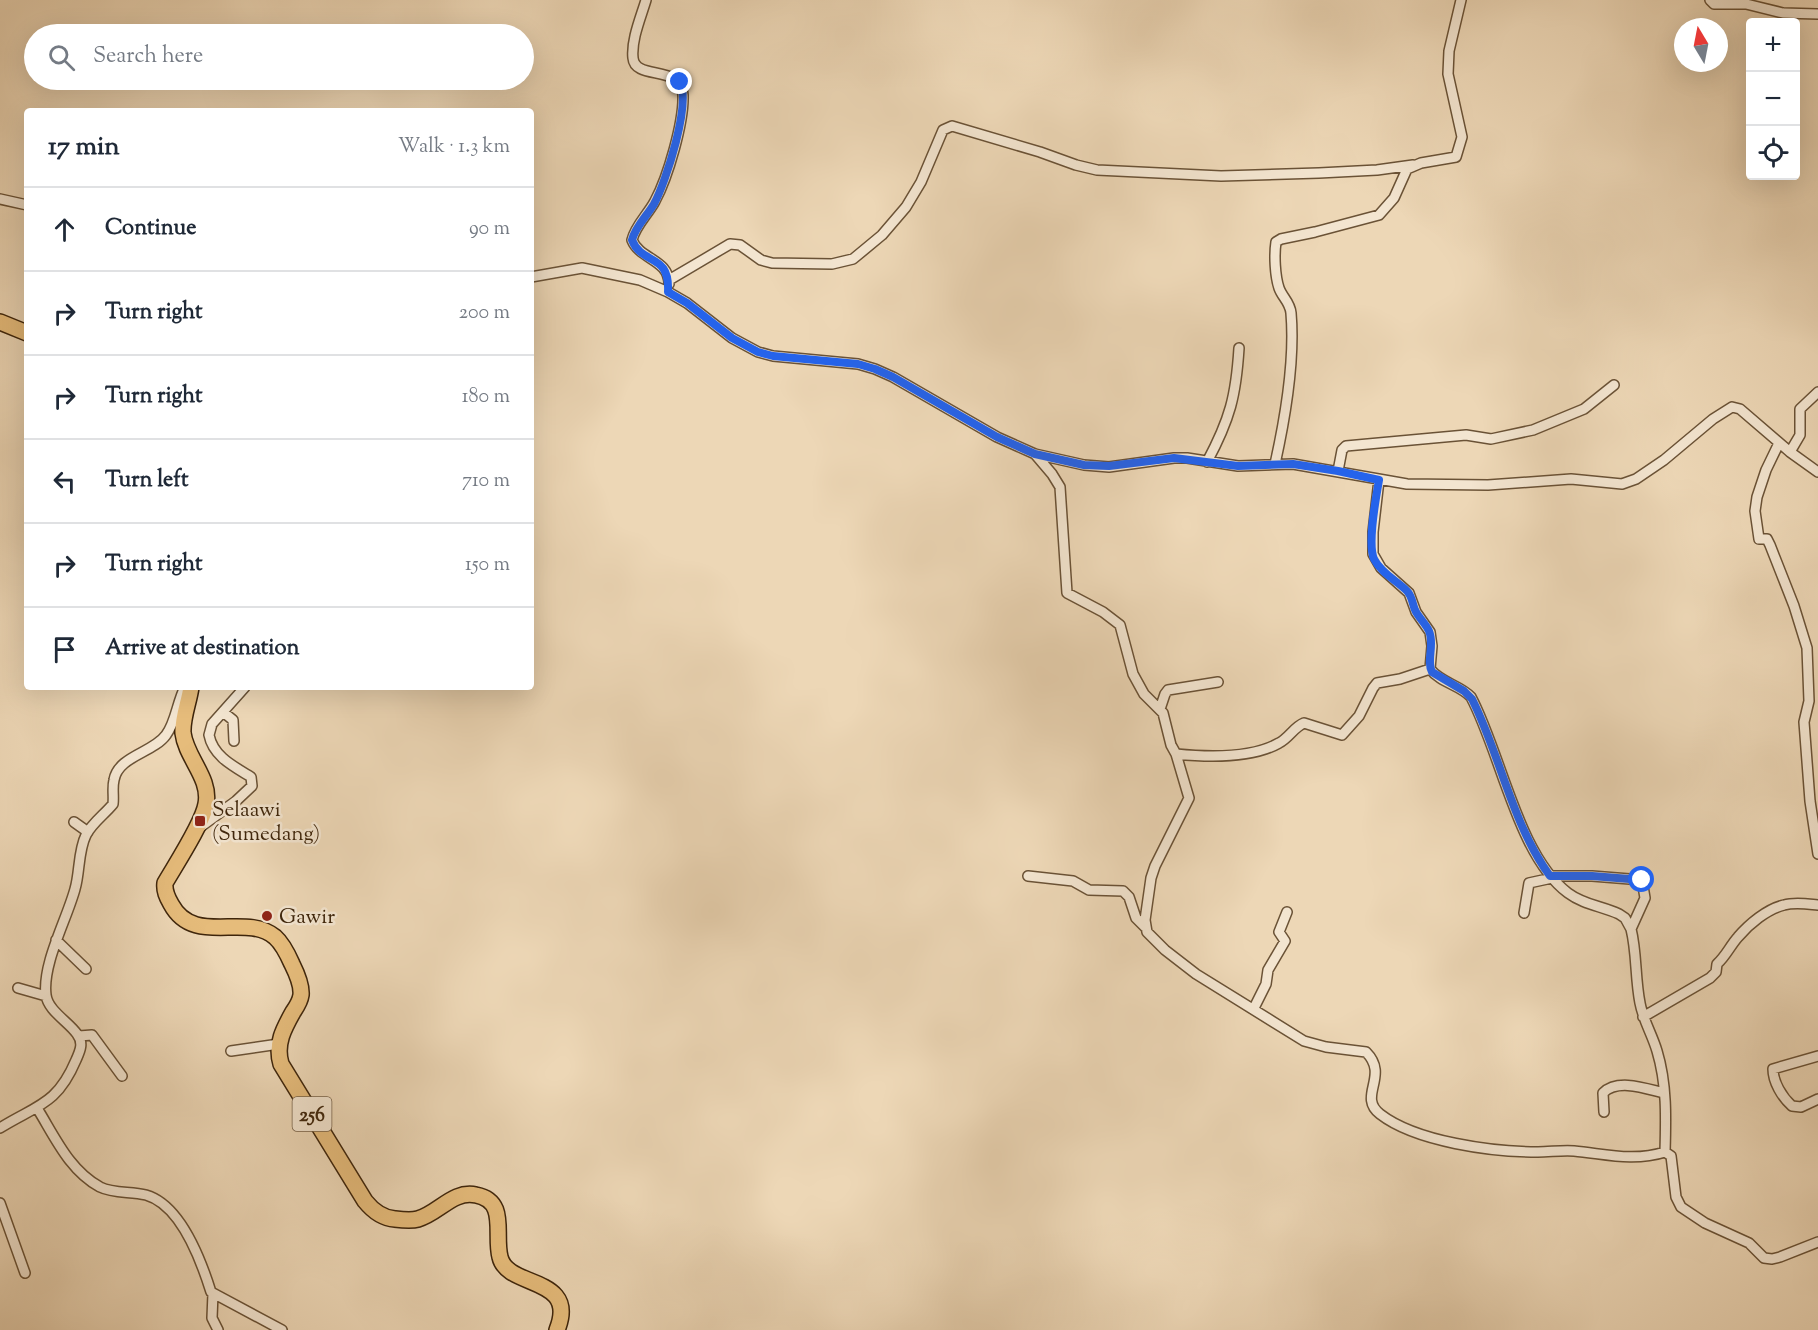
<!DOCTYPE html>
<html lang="en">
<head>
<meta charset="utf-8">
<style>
	body { margin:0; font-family:"Sorts Mill Goudy",serif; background:#f2f2f3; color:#1f2937 }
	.controls { position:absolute; right:18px; top:18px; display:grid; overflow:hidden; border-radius:6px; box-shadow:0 6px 24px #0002 }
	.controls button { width:54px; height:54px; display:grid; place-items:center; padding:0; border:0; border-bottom:2px solid #e0e1e3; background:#fff; color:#1f2937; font:30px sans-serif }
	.compass { position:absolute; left:1674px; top:18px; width:54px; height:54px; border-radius:50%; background:#fff; box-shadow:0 6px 24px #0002; rotate:350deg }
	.stop { position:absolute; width:18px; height:18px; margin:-14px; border:4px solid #2563eb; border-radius:50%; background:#fff }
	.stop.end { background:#2563eb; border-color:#fff; box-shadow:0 2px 6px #0008 }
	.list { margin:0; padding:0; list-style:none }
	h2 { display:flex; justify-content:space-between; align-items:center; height:78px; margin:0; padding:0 24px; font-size:26px }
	h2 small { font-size:20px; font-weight:400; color:#747a83 }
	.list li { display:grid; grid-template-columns:39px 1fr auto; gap:18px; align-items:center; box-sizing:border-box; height:84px; padding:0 24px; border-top:2px solid #e0e1e3 }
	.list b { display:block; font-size:22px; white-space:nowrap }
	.list em { font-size:20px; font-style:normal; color:#747a83 }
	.icon { flex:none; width:33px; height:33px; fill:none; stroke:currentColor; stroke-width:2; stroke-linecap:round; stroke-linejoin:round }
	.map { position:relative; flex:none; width:1818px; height:1330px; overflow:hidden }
	.search { position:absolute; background:#fff; box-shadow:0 6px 24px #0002; left:24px; top:24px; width:510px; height:66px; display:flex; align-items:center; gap:15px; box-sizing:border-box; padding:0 21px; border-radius:33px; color:#747a83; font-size:22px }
	.panel { position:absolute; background:#fff; box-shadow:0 6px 24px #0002; left:24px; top:108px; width:510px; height:582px; border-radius:6px }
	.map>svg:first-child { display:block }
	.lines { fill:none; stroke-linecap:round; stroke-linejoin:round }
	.street-casing { stroke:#6a5236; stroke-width:12 }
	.primary-casing { stroke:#3e250b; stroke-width:18 }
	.street { stroke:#f3e5d0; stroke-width:9 }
	.primary { stroke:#e6bc7b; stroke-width:15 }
	.route { stroke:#2563eb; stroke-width:8 }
	.poi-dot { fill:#8f2418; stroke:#f3e5d0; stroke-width:2 }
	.labels { text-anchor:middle; stroke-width:5; stroke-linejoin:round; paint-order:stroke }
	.shield { fill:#f3e5d0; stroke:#745f46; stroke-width:1.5 }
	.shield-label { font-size:20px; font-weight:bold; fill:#3e250b }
	.poi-label { font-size:21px; fill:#3e250b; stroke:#f3e5d0; text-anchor:start }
</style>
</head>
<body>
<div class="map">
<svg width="1818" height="1330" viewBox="0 0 1818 1330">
	<rect width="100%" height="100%" fill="#edd7b6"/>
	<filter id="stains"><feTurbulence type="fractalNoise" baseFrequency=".00333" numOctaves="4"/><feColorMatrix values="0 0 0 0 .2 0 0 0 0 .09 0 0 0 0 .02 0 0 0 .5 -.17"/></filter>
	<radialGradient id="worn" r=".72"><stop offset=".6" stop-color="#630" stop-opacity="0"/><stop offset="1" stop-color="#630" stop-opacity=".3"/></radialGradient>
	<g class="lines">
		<!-- street casing -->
		<g class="street-casing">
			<path id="street" d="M646,0C641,17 631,40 633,58C635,81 682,64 683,95C684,122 668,177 655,201C649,213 635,226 632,240C640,260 669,259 669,284
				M1710,0L1714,4H1746L1783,13L1818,14
				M0,199L27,205
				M531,277L582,268L640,280L668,292L687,303L732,338L758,352L773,356L858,364L875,369L893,377L997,437L1035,454L1084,465L1109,467L1174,458H1187L1238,466L1293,464L1407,484L1488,485L1571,479L1622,484L1636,479L1664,460L1713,419L1732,407L1740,409L1790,452L1818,472
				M669,280L730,244L740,245L761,260L772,263L832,264L853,259L882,235L906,207L921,182L943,130L952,126L1040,152L1076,165L1097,170L1221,176L1319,173L1377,170L1413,165
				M1779,443L1766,470L1757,497L1755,511L1759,539H1767L1770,545L1794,606L1807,648L1809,701L1804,722L1810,801L1818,854
				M1790,452L1800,435V409L1818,392
				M1035,454L1052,474L1060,487L1067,593L1103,612L1120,625L1133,674L1144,694L1163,713L1171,745L1176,754C1206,757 1251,759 1279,743C1289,738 1294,727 1304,723L1342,735L1359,716L1373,688L1377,683L1400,679L1430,669
				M1207,462C1230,419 1236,396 1239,348
				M1275,464C1285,419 1295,359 1291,313C1290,302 1282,297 1279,288C1275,276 1274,255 1276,242L1281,239L1315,232L1379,215L1394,198L1407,169L1421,163L1456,157L1462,137L1448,74L1449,51L1461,0
				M1338,471L1342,450L1346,446L1466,435L1491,439L1533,430L1584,409L1614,385
				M1379,480L1373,532V554L1381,568L1409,593L1416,612L1430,632L1432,646L1430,669C1441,683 1460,685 1471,697C1501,753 1518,856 1568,893C1584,905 1602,906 1619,914L1625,918L1631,929C1637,953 1635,978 1640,1003C1643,1020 1652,1034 1657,1051C1667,1084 1666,1118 1665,1152L1671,1156L1676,1197L1681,1207L1705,1223L1749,1243L1764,1258L1772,1259L1780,1257L1818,1242
				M1160,709L1165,694L1168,690L1218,682
				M223,712L233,720L234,741
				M1176,754L1189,798L1155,866L1151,878L1145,920L1147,932L1165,950L1196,974L1304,1041L1326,1047L1366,1052C1390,1076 1357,1096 1380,1114C1416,1142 1493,1152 1538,1152C1550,1152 1562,1150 1574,1151C1606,1154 1633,1162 1665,1152
				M74,822L88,832
				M199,828L236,801L252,786L251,777C233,766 213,756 209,735L212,724L245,687
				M1028,876L1073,881L1089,890L1123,891L1129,897L1136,918L1145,927
				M1550,876H1592L1642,880L1645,898L1631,929
				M1524,913L1529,883L1552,878
				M56,940L86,969
				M18,988L46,996
				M1254,1008L1266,984L1268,970L1285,941L1279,932L1287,912
				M1643,1017L1710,978L1716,972L1717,964C1726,956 1730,946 1738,937C1749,924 1767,909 1784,905C1795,902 1807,904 1818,905
				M79,1036L92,1035L122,1076
				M231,1051L279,1044
				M1818,1056L1773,1069C1773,1082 1782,1097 1792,1106L1801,1107L1818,1099
				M37,1108C55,1137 69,1170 100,1187C114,1194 131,1191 146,1195C181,1205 201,1260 211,1292L282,1330
				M1604,1112L1603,1093C1618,1078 1647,1089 1664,1093
				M0,1128C37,1105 57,1105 76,1060C80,1051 84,1043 77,1034C69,1022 48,1011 46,995C42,964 67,919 75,889C80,872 78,851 86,835C92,823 105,814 113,804C114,796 112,788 114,780C118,756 153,753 166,735C176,722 177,702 185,687
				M0,1203L25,1273
				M213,1293L212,1318L218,1330"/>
		</g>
		<!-- primary casing -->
		<g class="primary-casing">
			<path id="primary" d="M0,322L27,333
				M191,687C189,702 182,718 183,733C186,758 211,778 206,804C203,823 176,864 165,883C164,891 167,897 171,904C194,947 245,912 275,937C283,944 288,955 292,964C297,974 302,985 301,995C300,1002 297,1006 293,1012C284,1028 275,1044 281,1064L365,1201C373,1211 382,1218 395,1219C403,1220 411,1221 418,1219C439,1213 453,1190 476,1195C508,1201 494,1234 500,1257C507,1289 579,1275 557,1330"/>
		</g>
		<!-- street -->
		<use href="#street" class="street"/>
		<!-- primary -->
		<use href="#primary" class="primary"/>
	</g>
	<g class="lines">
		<!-- route -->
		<path class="route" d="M680,82C691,104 666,182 654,204C647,216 635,227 632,240C642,266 670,252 668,292L687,303L732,338L758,352L773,356L858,364L875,369L893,377L997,437L1035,454L1084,465L1109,466L1174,458L1238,466L1293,464L1338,471L1379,480C1376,498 1367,543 1374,559C1381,573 1397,581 1407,591C1413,597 1412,605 1416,612C1420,619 1426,624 1429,631C1435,645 1426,660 1432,672L1464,691L1472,699C1501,757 1512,824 1550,876H1592L1642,880"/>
	</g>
	<!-- markers -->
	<g class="poi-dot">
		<rect x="194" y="815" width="12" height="12" rx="3"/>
		<circle cx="267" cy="916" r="6"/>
	</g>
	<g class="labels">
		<!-- shield labels -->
		<rect class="shield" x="292.5" y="1097" width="39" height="34" rx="4.5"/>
		<g class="shield-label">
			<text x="312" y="1121">256</text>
		</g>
		<!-- poi labels -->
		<g class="poi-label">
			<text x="212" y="816">Selaawi<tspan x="212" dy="24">(Sumedang)</tspan></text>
			<text x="279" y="923">Gawir</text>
		</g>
	</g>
	<rect width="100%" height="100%" filter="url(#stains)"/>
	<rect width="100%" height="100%" fill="url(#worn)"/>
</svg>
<div class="controls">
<button>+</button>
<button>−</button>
<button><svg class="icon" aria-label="locate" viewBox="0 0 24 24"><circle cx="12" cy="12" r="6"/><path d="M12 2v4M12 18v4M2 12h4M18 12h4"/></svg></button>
</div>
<svg class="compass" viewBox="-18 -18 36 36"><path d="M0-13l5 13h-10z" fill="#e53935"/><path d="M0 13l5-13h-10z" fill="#747a83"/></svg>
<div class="stop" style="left:1642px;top:880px"></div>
<div class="stop end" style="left:680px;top:82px"></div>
<div class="search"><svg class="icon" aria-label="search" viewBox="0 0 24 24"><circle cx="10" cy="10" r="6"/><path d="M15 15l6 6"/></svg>Search here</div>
<section class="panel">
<h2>17 min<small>Walk · 1.3 km</small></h2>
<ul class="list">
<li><svg class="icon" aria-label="ahead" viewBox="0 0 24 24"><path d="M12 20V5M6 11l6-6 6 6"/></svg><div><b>Continue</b></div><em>90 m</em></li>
<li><svg class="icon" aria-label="right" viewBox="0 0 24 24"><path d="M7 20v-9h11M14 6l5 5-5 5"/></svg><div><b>Turn right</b></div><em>200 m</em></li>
<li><svg class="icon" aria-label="right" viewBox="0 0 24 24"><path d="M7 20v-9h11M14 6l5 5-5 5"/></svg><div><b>Turn right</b></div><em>180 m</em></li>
<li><svg class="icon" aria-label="left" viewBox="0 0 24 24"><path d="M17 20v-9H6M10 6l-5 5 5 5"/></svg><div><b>Turn left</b></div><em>710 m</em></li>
<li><svg class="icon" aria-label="right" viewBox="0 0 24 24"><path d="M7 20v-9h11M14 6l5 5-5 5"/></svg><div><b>Turn right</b></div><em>150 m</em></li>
<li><svg class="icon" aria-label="arrive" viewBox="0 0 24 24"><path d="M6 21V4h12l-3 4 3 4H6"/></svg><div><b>Arrive at destination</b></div></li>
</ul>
</section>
</div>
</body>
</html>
